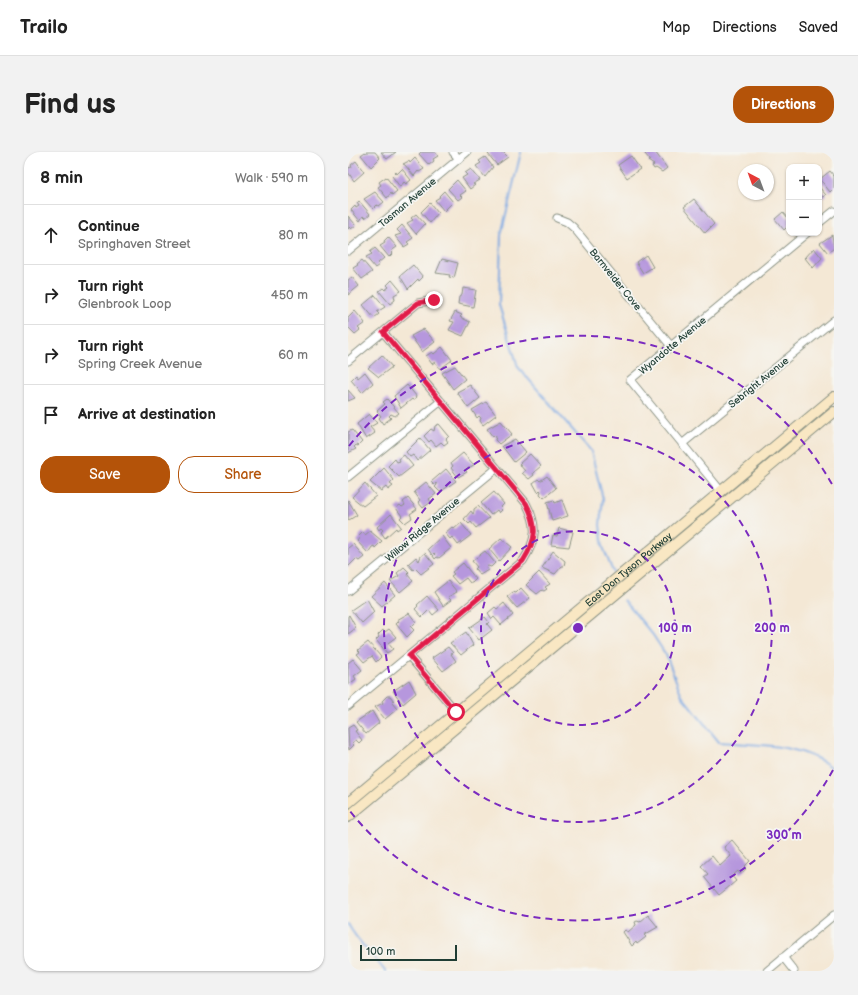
<!DOCTYPE html>
<html lang="en">
<head>
<meta charset="utf-8">
<style>
	body { margin:0; font-family:"Balsamiq Sans",sans-serif; background:#f2f2f2; color:#222 }
	.controls { position:absolute; right:12px; top:12px; display:grid; overflow:hidden; border-radius:8px; box-shadow:0 1px 3px #0004 }
	.controls button { width:36px; height:36px; display:grid; place-items:center; padding:0; border:0; border-bottom:1px solid #e0e0e0; background:#fff; color:#222; font:20px sans-serif }
	.compass { position:absolute; left:390px; top:12px; width:36px; height:36px; border-radius:50%; background:#fff; box-shadow:0 1px 3px #0004; rotate:319deg }
	.scale { position:absolute; left:12px; bottom:10px; width:97px; box-sizing:border-box; padding-left:4px; border:2px solid #1f3d34; border-top:0; font-size:11px; line-height:14px; white-space:nowrap; color:#1f3d34; -webkit-text-stroke:3px #f6f6f2; paint-order:stroke }
	.stop { position:absolute; width:12px; height:12px; margin:-9px; border:3px solid #e11d48; border-radius:50%; background:#fff }
	.stop.end { background:#e11d48; border-color:#fff; box-shadow:0 1px 4px #0008 }
	.list { margin:0; padding:0; list-style:none }
	h2 { display:flex; justify-content:space-between; align-items:center; height:52px; margin:0; padding:0 16px; font-size:17px }
	h2 small { font-size:13px; font-weight:400; color:#767676 }
	.list li { display:grid; grid-template-columns:26px 1fr auto; gap:12px; align-items:center; box-sizing:border-box; height:60px; padding:0 16px; border-top:1px solid #e0e0e0 }
	.list b { display:block; font-size:15px; white-space:nowrap }
	.list p { margin:0; font-size:13px; white-space:nowrap; color:#767676 }
	.list em { font-size:13px; font-style:normal; color:#767676 }
	.actions { display:flex; gap:8px; padding:12px 16px }
	.actions a { flex:1; padding:9px 0; border:1px solid #b45309; border-radius:16px; text-align:center; font-size:14px; color:#b45309 }
	.actions .main { background:#b45309; color:#fff }
	.icon { flex:none; width:22px; height:22px; fill:none; stroke:currentColor; stroke-width:2; stroke-linecap:round; stroke-linejoin:round }
	.map { position:relative; flex:none; width:486px; height:819px; overflow:hidden; border-radius:16px }
	header { display:flex; align-items:center; gap:24px; box-sizing:border-box; height:56px; padding:0 20px; background:#fff; border-bottom:1px solid #e0e0e0 }
	header strong { font-size:19px }
	nav { display:flex; gap:22px; margin-inline-start:auto; font-size:14px }
	.intro { display:flex; align-items:center; justify-content:space-between; box-sizing:border-box; height:96px; padding:0 24px }
	h1 { margin:0; font-size:28px }
	.button { padding:10px 18px; border-radius:16px; background:#b45309; color:#fff; font-size:14px; font-weight:700 }
	main { display:flex; gap:24px; padding:0 24px }
	aside { flex:1; background:#fff; border-radius:16px; box-shadow:0 1px 3px #0004 }
	.map>svg:first-child { display:block }
	.lines { fill:none; stroke-linecap:round; stroke-linejoin:round }
	.stream { stroke:#78a6e1; stroke-width:2 }
	.building { fill:#b697dd }
	.minor-casing { stroke:#8a9284; stroke-width:9 }
	.secondary-casing { stroke:#8a9284; stroke-width:12 }
	.minor { stroke:#fff; stroke-width:7 }
	.secondary { stroke:#f9e7c3; stroke-width:10 }
	.route { stroke:#e11d48; stroke-width:5 }
	.ring { fill:none; stroke:#7b2cbf; stroke-width:2; stroke-dasharray:7 5 }
	.labels { text-anchor:middle; stroke-width:3.5; stroke-linejoin:round; paint-order:stroke }
	.street-label { font-size:10px; fill:#1f3d34; stroke:#f6f6f2 }
	.centre { fill:#7b2cbf; stroke:#f6f6f2; stroke-width:2 }
	.ring-label { font-size:12px; text-anchor:middle; font-weight:bold; fill:#7b2cbf; stroke:#f6f6f2; stroke-width:3.5; stroke-linejoin:round; paint-order:stroke }
</style>
</head>
<body>
<header>
<strong>Trailo</strong>
<nav><a>Map</a><a>Directions</a><a>Saved</a></nav>
</header>
<div class="intro"><h1>Find us</h1><a class="button">Directions</a></div>
<main>
<aside>
<h2>8 min<small>Walk · 590 m</small></h2>
<ul class="list">
<li><svg class="icon" aria-label="ahead" viewBox="0 0 24 24"><path d="M12 20V5M6 11l6-6 6 6"/></svg><div><b>Continue</b><p>Springhaven Street</p></div><em>80 m</em></li>
<li><svg class="icon" aria-label="right" viewBox="0 0 24 24"><path d="M7 20v-9h11M14 6l5 5-5 5"/></svg><div><b>Turn right</b><p>Glenbrook Loop</p></div><em>450 m</em></li>
<li><svg class="icon" aria-label="right" viewBox="0 0 24 24"><path d="M7 20v-9h11M14 6l5 5-5 5"/></svg><div><b>Turn right</b><p>Spring Creek Avenue</p></div><em>60 m</em></li>
<li><svg class="icon" aria-label="arrive" viewBox="0 0 24 24"><path d="M6 21V4h12l-3 4 3 4H6"/></svg><div><b>Arrive at destination</b></div></li>
</ul>
<div class="actions"><a class="main">Save</a><a>Share</a></div>
</aside>
<div class="map">
<svg width="486" height="819" viewBox="0 0 486 819">
	<rect width="100%" height="100%" fill="#f6f6f2"/>
	<filter id="ink" filterUnits="userSpaceOnUse"><feTurbulence type="fractalNoise" baseFrequency=".025" numOctaves="2"/><feDisplacementMap in="SourceGraphic" scale="8" xChannelSelector="R" yChannelSelector="G"/><feConvolveMatrix kernelMatrix="1 2 1 2 8 2 1 2 1" color-interpolation-filters="sRGB"/></filter>
	<filter id="wash" filterUnits="userSpaceOnUse"><feTurbulence type="fractalNoise" baseFrequency=".012" numOctaves="4" result="noise"/><feDisplacementMap in="SourceGraphic" scale="16" xChannelSelector="R" yChannelSelector="G"/><feGaussianBlur stdDeviation="0.9" result="paint"/><feColorMatrix in="noise" values="0 0 0 0 0 0 0 0 0 0 0 0 0 0 0 0 0 1.4 0 .05"/><feComposite in="paint" operator="in"/></filter>
	<g filter="url(#wash)">
		<rect width="100%" height="100%" fill="#f4e8d5"/>
		<g class="lines">
			<!-- stream -->
			<path class="stream" d="M173,0L153,83L151,153L170,215L243,299L255,347L252,373L255,395L265,420
				M276,448L305,483L318,503L334,544L371,590C411,593 453,591 486,617
				M0,772C10,791 24,802 37,819"/>
		</g>
		<g id="blocks">
			<!-- building -->
			<path class="building" d="M17,0L18,1V0H27L32,6L23,15L13,3Z
				M33,0H48L39,7Z
				M73,0H87L90,4L85,7L86,9L81,13L71,2Z
				M142,0H155L160,5L149,13L140,2Z
				M299,0H307L319,16L314,20L308,16L306,17L304,14L306,13L300,9L302,8L297,2Z
				M283,4L292,17L279,26L270,13Z
				M137,5L145,15L137,25L128,14L133,11L131,9Z
				M67,6L76,17L71,20L70,19L66,24L57,13L55,12L61,9L62,11Z
				M8,9L16,20L6,29L0,20V16L4,15L3,13Z
				M54,17L63,28L58,32L56,30L52,35L44,24L48,20L49,22Z
				M123,17L132,28L125,32L127,33L122,37L114,26L119,23L117,21Z
				M482,19L486,24V36L482,40L472,27Z
				M38,25L49,39L44,43L43,41L39,46L30,35L33,33L31,30Z
				M109,28L118,39L112,43L114,45L110,48L100,37Z
				M471,35L478,43L471,47Z
				M96,39L105,50L96,59L87,48L92,45L91,44Z
				M27,40L36,50L31,54L29,53L25,57L16,47Z
				M346,47L366,72L357,81L336,55Z
				M11,49L22,62L17,66L15,64L12,69L3,58L7,54L8,56L11,54L9,51Z
				M82,51L90,61L82,71L73,60Z
				M435,60L441,67V73L436,78L427,67Z
				M68,62L77,72L68,82L59,71L65,68L63,66Z
				M0,64L8,73L3,77L2,75L0,77Z
				M54,73L65,86L59,90L61,92L56,95L47,84L53,82L49,78Z
				M484,83L486,96L480,101L472,91Z
				M40,85L49,95L43,99L45,101L41,105L32,94L37,91L36,89Z
				M27,96L36,106L30,111L31,113L27,116L18,105L24,102L22,100Z
				M466,96L474,106L465,116L457,106Z
				M298,103L305,115L295,121L288,110Z
				M94,107L110,111L106,126L101,125L102,123L88,121Z
				M14,108L24,120L14,127L5,116L10,113L9,112Z
				M65,113L75,125L71,129L70,127L60,137L52,124Z
				M4,125L11,134L0,143V128Z
				M44,128L53,139L46,143L47,148L42,152L31,139L35,136L37,138L41,135L39,133Z
				M115,136L128,138L125,155L110,152L111,145L114,143Z
				M27,143L37,155L29,160L31,162L26,166L15,153Z
				M7,159L17,171L10,176L12,178L7,182L0,175V166Z
				M107,160L114,163L112,165L122,170L115,184L101,178L106,170L102,169Z
				M76,177L87,190L74,200L63,184Z
				M94,195L104,208L92,217L87,210L84,212L78,204L84,200L86,202Z
				M34,203L44,215L31,225L20,216Z
				M107,214L117,227L105,237L94,221Z
				M17,220L25,231L14,241L3,228L8,223L10,226Z
				M59,233L69,245L65,248L64,247L53,256L46,244Z
				M122,233L132,246L120,256L109,240Z
				M0,238L7,246L0,249Z
				M39,247L51,261L47,264L43,262L41,264L43,266L35,272L31,266L33,264L29,259L37,252L35,250Z
				M138,250L148,263L135,273L132,269L133,266L131,264L129,266L124,258Z
				M21,262L29,271L22,275L27,281L18,287L9,272Z
				M153,269L164,282L151,292L147,288L148,285L147,283L145,285L139,277Z
				M91,272L101,284L98,287L100,290L96,293L93,290L88,294L83,288L81,290L76,284L83,277L86,279L87,274Z
				M4,278L14,290L10,294L8,293L6,295L8,297L0,301V280Z
				M72,286L82,298L69,309L65,303L62,305L58,300Z
				M167,287L178,300L166,310L154,294Z
				M115,301L126,313L118,317L117,318L119,320L110,325L103,316L105,314L103,311Z
				M182,302L193,314L185,321L186,323L181,327L174,321L177,319L171,312Z
				M56,303L65,314L51,325L40,314L47,307L49,310L52,309L51,307Z
				M36,316L46,328L42,332L45,334L40,338L38,335L33,339L22,330Z
				M98,317L108,329L92,340L87,335L89,333L88,331L86,333L83,330Z
				M199,324L208,336L196,346L192,342L193,339L192,338L190,340L185,331L190,327L192,329Z
				M78,330L88,342L81,347L83,350L75,356L70,350L72,348L66,340Z
				M17,331L28,344L15,354L4,345Z
				M146,340L156,352L152,356L154,358L151,361L149,358L143,363L133,351Z
				M60,346L69,357L62,362L64,366L57,371L52,366L54,364L48,356L52,353L54,355L57,353L55,350Z
				M0,348L9,363L1,368L0,367Z
				M206,348L207,351L214,348L220,364L204,369L199,350Z
				M130,354L141,366L128,376L123,370L121,372L116,367L123,359L125,362L126,360V357Z
				M43,362L53,375L49,378L48,376L37,386L33,380L35,378L33,376L31,378L29,375Z
				M113,371L123,383L110,393L104,385L102,387L97,381L104,375L106,377Z
				M211,376L225,380L221,395L203,393L205,383L209,384Z
				M22,379L34,389L27,396L26,394L24,395L20,401L9,389L12,385L11,384L15,380L17,383Z
				M94,384L103,396L91,406L89,405L87,407L85,404L87,402L86,401L84,403L80,397Z
				M153,386L164,395L151,409L141,397Z
				M5,392L16,405L11,409L8,407L0,415V396Z
				M137,399L147,411L143,415L140,414L138,415L140,418L132,423L127,417L129,415L124,409Z
				M205,399L217,409L216,414H214L207,422L194,416Z
				M77,401L86,412L73,422L67,416L65,418L60,412L68,405L71,409L73,404Z
				M115,411L128,427L124,431H122L118,426L110,432L103,424L106,422L104,420Z
				M56,415L61,420L59,422L65,429L52,440L42,429L51,424L49,421Z
				M191,420L202,432L197,435L199,437L196,439L194,438L189,442L178,433Z
				M100,429L109,440L100,445L103,448L95,454L86,440Z
				M37,431L47,443L34,454L23,444Z
				M173,436L182,446L169,456L159,445L165,440L168,441Z
				M79,444L91,458L85,463L81,458L74,465L67,457L70,454L69,453Z
				M19,447L26,460L14,471L3,458Z
				M156,451L165,463L153,473L146,465L144,467L140,461L147,455L149,457Z
				M61,461L68,470L63,475L66,478L59,485L48,472L51,469L49,468Z
				M1,463L8,476L0,482V464Z
				M137,465L141,470L139,472L144,478L131,488L121,476Z
				M41,477L48,485L40,491L45,497L39,501L28,488L31,485L30,483L35,478L37,480Z
				M118,480L125,493L113,503L102,491Z
				M20,490L33,505L28,510L24,504L16,510L9,502L12,500L10,498Z
				M100,495L105,501L103,502L108,509L95,519L84,506Z
				M5,507L14,518L6,524L8,527L0,533V511Z
				M61,528L68,541L55,552L45,539Z
				M39,544H42L46,549L44,551L49,557L37,567L27,555L35,551L34,549Z
				M24,559L31,571L18,582L8,570Z
				M5,573L9,578L7,579L14,588L11,591L8,588L4,591L6,593L1,598L0,576Z
				M384,688L402,709L396,715L398,717L392,722L390,719L384,724L388,729L371,743L356,725L360,722L353,714L364,704L372,714L383,704L376,695Z
				M300,763L310,775L296,783L298,785L289,792L288,790L284,794L275,780L277,778L280,780L288,773L287,770L289,769L292,770Z"/>
		</g>
	</g>
	<g filter="url(#ink)">
		<use href="#blocks" fill-opacity="0" stroke="#8a9284" stroke-width="1"/>
		<g class="lines">
			<!-- minor casing -->
			<g class="minor-casing">
				<path id="minor" d="M105,0L111,7
					M209,66L219,70L226,76L323,194
					M471,71L486,59
					M0,99L119,0
					M0,209L70,151L86,148
					M334,292L486,168
					M0,325L93,249
					M373,339L282,228L459,81
					M0,439L149,316
					M61,504L116,569
					M0,554L175,409C189,387 190,374 178,351L35,180
					M435,805L446,819
					M419,819L486,763"/>
			</g>
			<!-- secondary casing -->
			<g class="secondary-casing">
				<g id="secondary">
					<path id="s1" d="M0,651L486,245"/>
					<path d="M0,665L486,260"/>
				</g>
			</g>
			<!-- minor -->
			<use href="#minor" class="minor"/>
			<!-- secondary -->
			<use href="#secondary" class="secondary"/>
		</g>
	</g>
	<g class="lines" filter="url(#ink)">
		<!-- route -->
		<path class="route" d="M86,148L70,151L35,180L178,351C190,374 189,387 175,409L61,504L108,560"/>
	</g>
	<!-- distance rings -->
	<g class="ring">
		<circle cx="230" cy="476" r="97"/>
		<circle cx="230" cy="476" r="194"/>
		<path d="M485 618A292 292 0 0 1 1 658M1 294A292 292 0 0 1 485 334"/>
	</g>
	<g class="labels">
		<!-- street labels -->
		<g class="street-label">
			<text transform="translate(59 50) rotate(-40)" y="4">Tasman Avenue</text>
			<text transform="translate(268 127) rotate(51)" y="4">Barnvelder Cove</text>
			<text transform="translate(324 193) rotate(-40)" y="4">Wyandotte Avenue</text>
			<text transform="translate(410 230) rotate(-39)" y="4">Sebright Avenue</text>
			<text transform="translate(74 377) rotate(-40)" y="4">Willow Ridge Avenue</text>
			<text dy="4" stroke="none"><textPath href="#s1" startOffset="365">East Don Tyson Parkway</textPath></text>
		</g>
	</g>
	<circle cx="230" cy="476" r="6" class="centre"/>
	<g class="ring-label">
		<text x="327" y="480">100 m</text>
		<text x="424" y="480">200 m</text>
		<text x="436" y="687">300 m</text>
	</g>
</svg>
<div class="controls">
<button>+</button>
<button>−</button>
</div>
<svg class="compass" viewBox="-18 -18 36 36"><path d="M0-13l5 13h-10z" fill="#e53935"/><path d="M0 13l5-13h-10z" fill="#767676"/></svg>
<div class="scale">100 m</div>
<div class="stop" style="left:108px;top:560px"></div>
<div class="stop end" style="left:86px;top:148px"></div>
</div>
</main>
</body>
</html>
